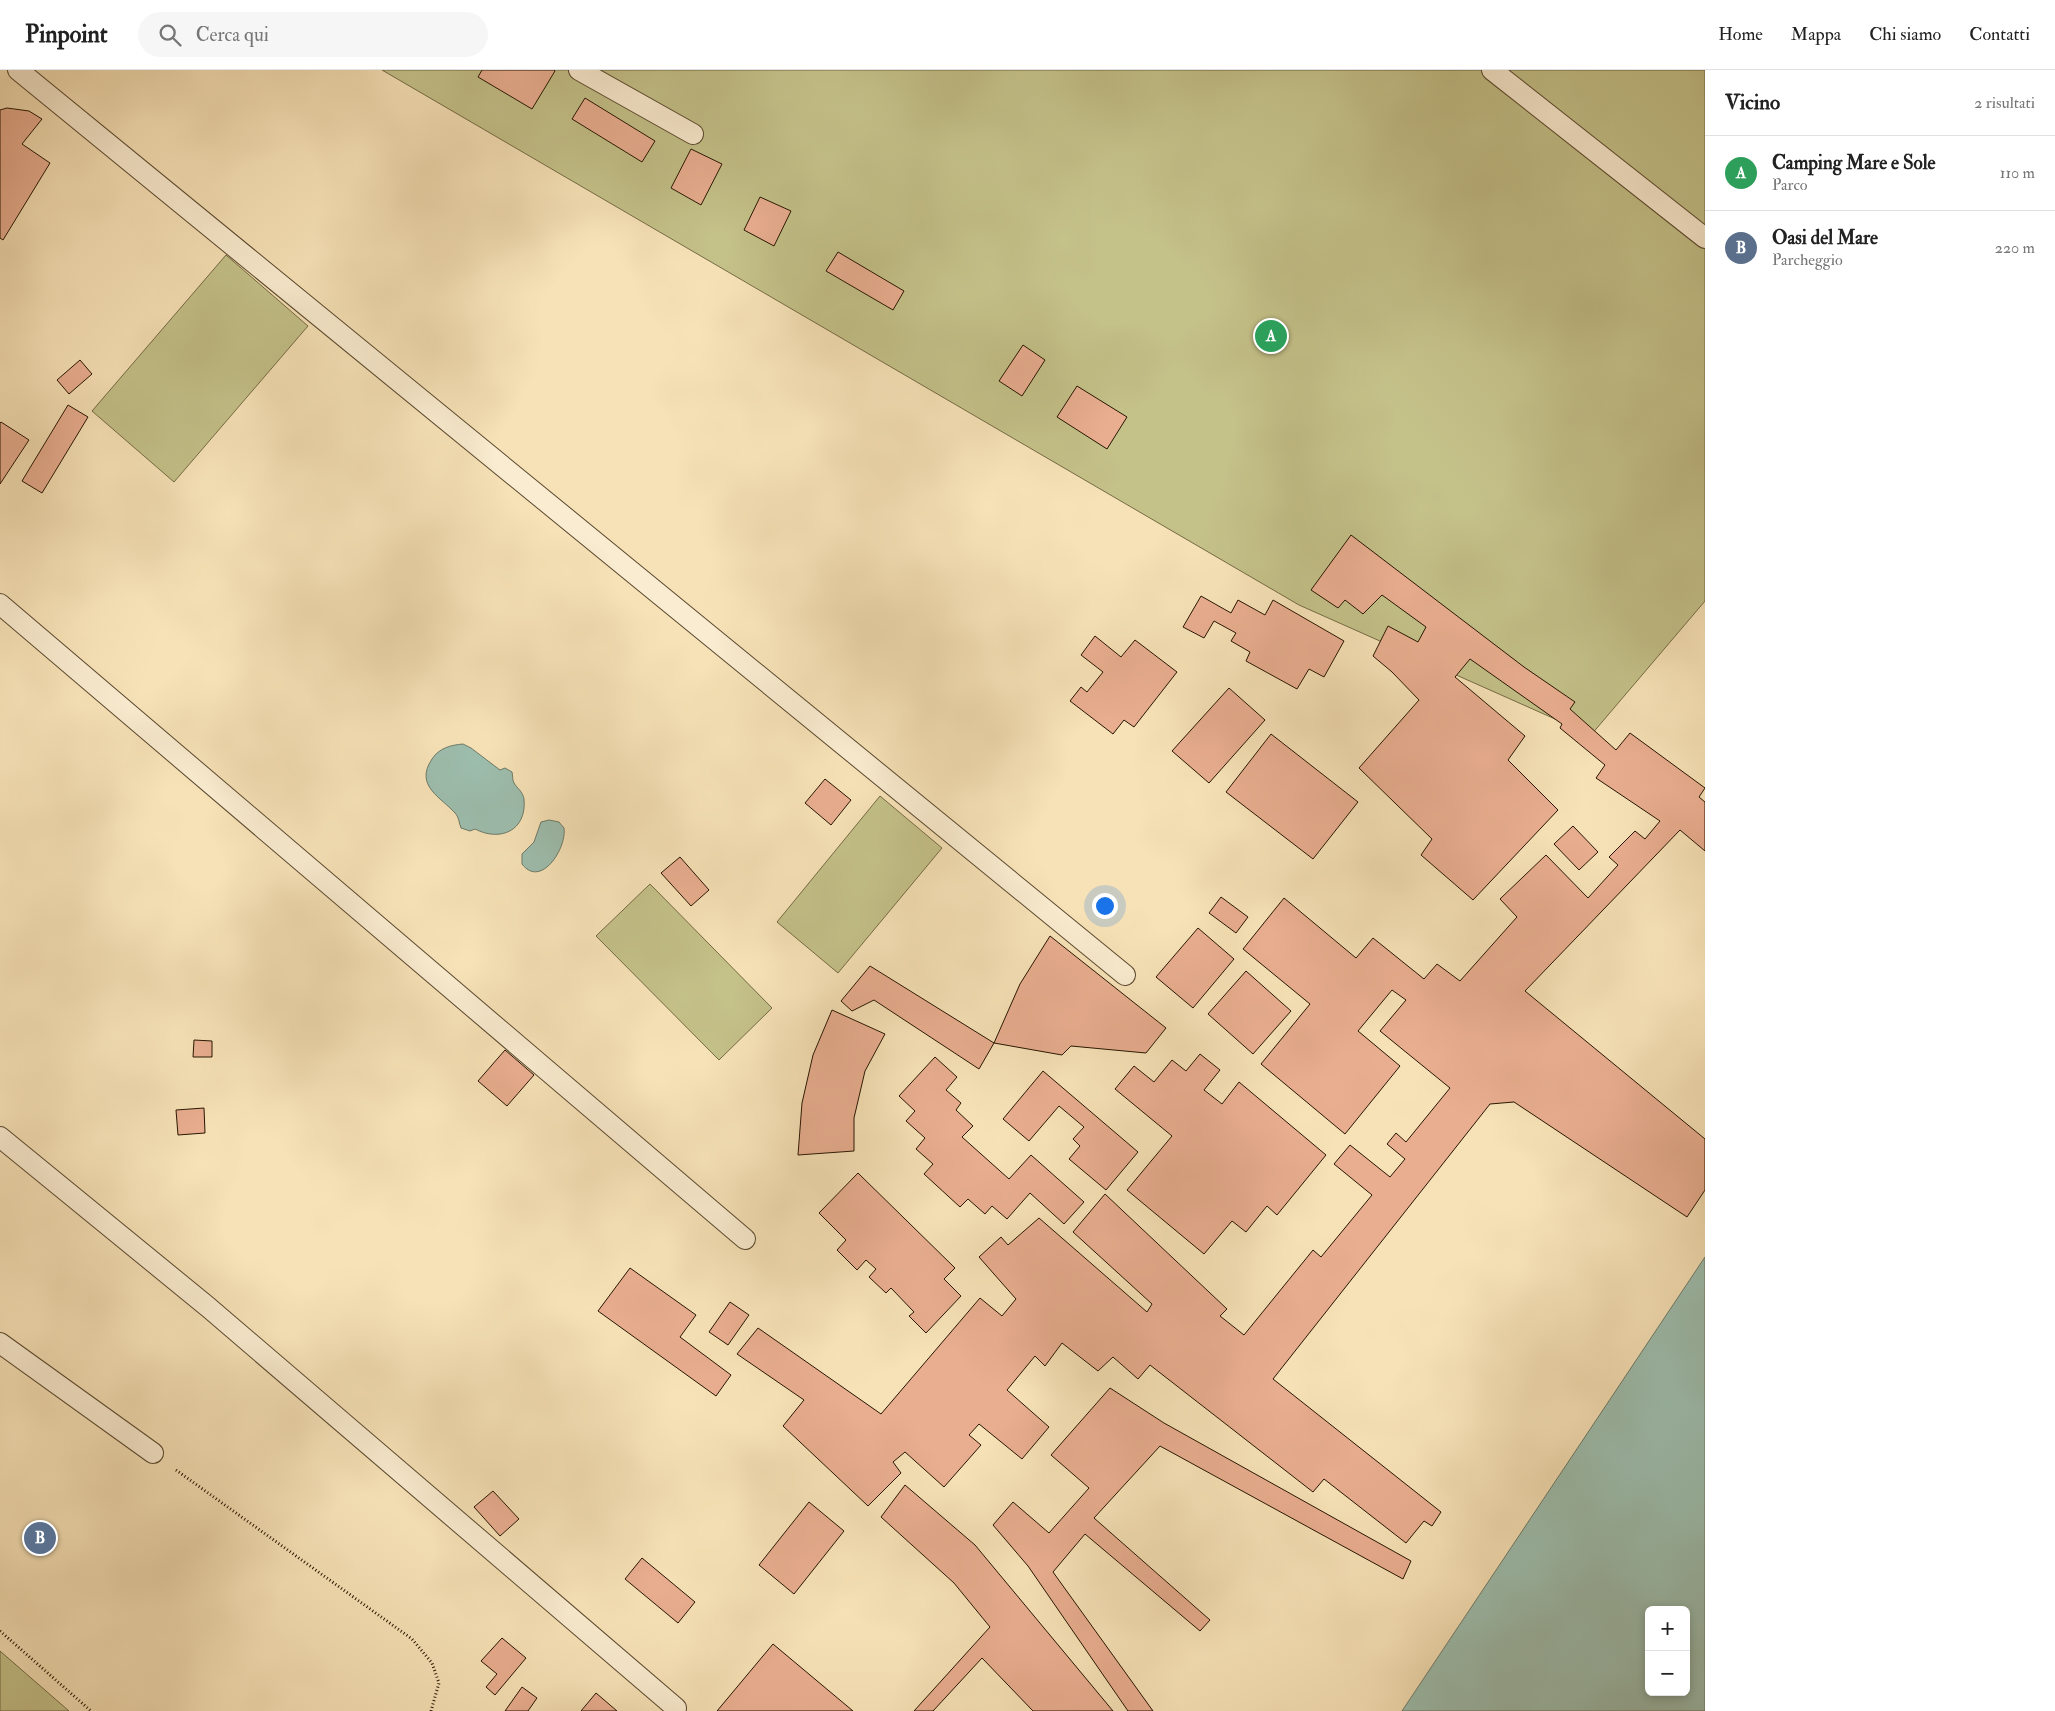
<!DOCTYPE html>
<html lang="it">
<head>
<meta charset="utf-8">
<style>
	body { margin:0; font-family:"IM FELL Double Pica",serif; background:#f6f6f6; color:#222 }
	.controls { position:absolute; right:15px; bottom:15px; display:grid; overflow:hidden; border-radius:8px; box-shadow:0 2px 8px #0003 }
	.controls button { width:45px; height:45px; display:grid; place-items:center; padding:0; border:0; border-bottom:1px solid #e0e0e0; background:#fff; color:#222; font:25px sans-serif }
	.you { position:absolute; left:1104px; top:835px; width:18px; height:18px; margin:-12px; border:4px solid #fff; border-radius:50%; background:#1a73e8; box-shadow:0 0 0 8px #1a73e833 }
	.badge { display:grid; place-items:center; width:32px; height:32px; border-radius:50%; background:#1a73e8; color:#fff; font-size:16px; font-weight:700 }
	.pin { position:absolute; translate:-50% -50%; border:2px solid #fff; box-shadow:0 1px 5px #0006 }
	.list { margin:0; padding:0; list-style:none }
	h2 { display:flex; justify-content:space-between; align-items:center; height:65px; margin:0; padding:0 20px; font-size:21px }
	h2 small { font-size:16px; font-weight:400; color:#767676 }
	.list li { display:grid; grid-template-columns:32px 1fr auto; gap:15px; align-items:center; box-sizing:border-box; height:75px; padding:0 20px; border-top:1px solid #e0e0e0 }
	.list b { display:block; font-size:19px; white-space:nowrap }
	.list p { margin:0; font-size:16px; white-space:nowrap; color:#767676 }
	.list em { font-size:16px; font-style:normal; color:#767676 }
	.icon { flex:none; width:28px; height:28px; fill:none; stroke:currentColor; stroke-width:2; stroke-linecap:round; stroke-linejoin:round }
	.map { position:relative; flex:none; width:1705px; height:1641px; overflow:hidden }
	header { display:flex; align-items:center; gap:30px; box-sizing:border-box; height:70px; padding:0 25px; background:#fff; border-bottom:1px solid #e0e0e0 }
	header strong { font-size:24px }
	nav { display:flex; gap:28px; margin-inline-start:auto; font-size:18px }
	.search { width:350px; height:45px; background:#f6f6f6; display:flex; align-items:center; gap:12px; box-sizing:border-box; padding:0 18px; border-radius:28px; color:#767676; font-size:19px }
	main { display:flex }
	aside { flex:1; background:#fff }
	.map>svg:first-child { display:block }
	.green { fill:#c4c189; stroke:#756b44 }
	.water { fill:#9dbeae; stroke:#6d7a68; fill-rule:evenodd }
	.building { fill:#e9ae90; stroke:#261500 }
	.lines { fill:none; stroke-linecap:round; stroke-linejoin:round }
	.service-casing { stroke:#5a482e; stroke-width:22 }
	.path { stroke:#261500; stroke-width:3; stroke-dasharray:1 2.5; stroke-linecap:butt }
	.service { stroke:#faecd0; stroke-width:20 }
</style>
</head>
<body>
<header>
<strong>Pinpoint</strong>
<div class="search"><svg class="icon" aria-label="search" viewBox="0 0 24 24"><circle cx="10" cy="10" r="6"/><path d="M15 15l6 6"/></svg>Cerca qui</div>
<nav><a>Home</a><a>Mappa</a><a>Chi siamo</a><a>Contatti</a></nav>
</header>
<main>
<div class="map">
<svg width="1705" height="1641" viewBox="0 0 1705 1641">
	<rect width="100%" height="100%" fill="#f7e2b7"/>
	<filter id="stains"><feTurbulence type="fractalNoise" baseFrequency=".004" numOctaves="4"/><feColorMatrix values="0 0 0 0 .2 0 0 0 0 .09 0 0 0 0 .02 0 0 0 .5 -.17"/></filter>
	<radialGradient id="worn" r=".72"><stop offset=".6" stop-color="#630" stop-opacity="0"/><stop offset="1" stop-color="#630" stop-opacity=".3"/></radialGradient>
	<!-- green -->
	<path class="green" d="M382,0H1705V531L1591,665L1299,535Z
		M226,185L308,256L174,412L92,341Z
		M880,726L942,778L838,903L777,852Z
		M650,814L772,938L719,990L596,866Z
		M0,1581L69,1641H0Z"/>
	<!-- water -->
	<path class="water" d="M463,674L471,678L500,700L505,698L512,702C513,706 512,709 514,713C517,718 523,722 524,729C527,761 500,772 475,759L470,761L461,758C459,753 459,748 456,744C441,727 414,716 432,689C439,678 451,675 463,674Z
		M549,750L559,752L564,758C567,778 541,819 522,794V784L534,772L541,752Z
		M1705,1187V1641H1402ZM1649,1540H1686V1622H1649Z"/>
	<!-- building -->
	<path class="building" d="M482,0H554L555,1L532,39L478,7Z
		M585,28L655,71L642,92L572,49Z
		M7,38L29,41L42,49L22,74L50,93L3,170L0,168V40Z
		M691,79L722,94L701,135L671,118Z
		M760,127L791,141L774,176L744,160Z
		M838,182L904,221L893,240L826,201Z
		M1023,275L1045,290L1022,326L999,311Z
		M80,290L92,304L69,324L57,310Z
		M1077,316L1127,347L1107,379L1057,347Z
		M68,335L88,347L42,423L22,411Z
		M1,352L29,370L0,414V353Z
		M1351,465L1524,597L1575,632L1570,639L1616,680L1630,663L1705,718L1699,727L1705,732V781L1680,760L1525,921L1705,1069V1120L1687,1147L1514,1032L1490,1034L1273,1309L1441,1442L1432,1456L1424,1451L1406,1473L1324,1409L1313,1422L1150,1295L1138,1309L1113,1287L1098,1301L1062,1273L1045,1296L1035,1286L1007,1320L1049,1357L1022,1389L979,1354L969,1365L981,1375L944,1417L905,1382L893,1392L901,1403L868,1436L783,1356L804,1330L737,1284L758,1258L881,1344L980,1228L1002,1246L1016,1229L979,1187L1001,1167L1008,1175L1039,1148L1147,1242L1152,1234L1073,1162L1105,1124L1227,1239L1220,1246L1244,1265L1313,1180L1321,1187L1372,1125L1334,1094L1350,1075L1390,1107L1405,1089L1387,1074L1396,1063L1406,1072L1450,1018L1380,961L1406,930L1392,920L1358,961L1400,996L1345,1064L1261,994L1310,934L1243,879L1284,828L1356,888L1373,868L1424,909L1437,894L1460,911L1517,847L1500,829L1546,785L1588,828L1618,795L1609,787L1635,761L1645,769L1660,751L1596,708L1605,695L1560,658L1562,654L1470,589L1455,607L1525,666L1508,690L1558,740L1473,830L1421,785L1432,769L1359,698L1419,630L1392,602L1373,586L1388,556L1418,572L1426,557L1382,525L1363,544L1345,530L1338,538L1311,520Z
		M1201,526L1231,543L1238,530L1265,545L1273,530L1344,571L1324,607L1309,599L1297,619L1246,591L1250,582L1231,571L1236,563L1214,551L1204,568L1183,557Z
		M1095,566L1121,587L1135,570L1177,602L1134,657L1124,650L1113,664L1070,631L1081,617L1087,622L1103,602L1081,585Z
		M1229,618L1265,650L1209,713L1172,681Z
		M1271,664L1358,732L1313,789L1226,722Z
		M825,709L851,730L831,755L805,733Z
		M1573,756L1598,782L1579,800L1554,774Z
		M680,787L709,820L691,836L661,803Z
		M1221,827L1248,847L1236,863L1209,843Z
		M1198,858L1234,889L1193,938L1156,907Z
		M1050,866L1166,958L1146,983L1071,976L1062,985L994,973L1020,914Z
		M870,896L994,973L979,999L874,930L852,941L841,931Z
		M1246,901L1291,941L1253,984L1208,944Z
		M832,940L885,964L865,1001L854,1048V1081L798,1085L802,1033L813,985Z
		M194,970L212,971V987H193Z
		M505,980L534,1005L507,1036L478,1011Z
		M1200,984L1220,1000L1204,1020L1222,1034L1239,1012L1326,1085L1277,1145L1267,1136L1246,1162L1232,1151L1204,1184L1127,1120L1172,1066L1115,1019L1134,996L1154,1012L1172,990L1186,1001Z
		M935,987L957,1007L946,1020L961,1033L956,1040L973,1056L962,1067L1009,1109L1031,1085L1084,1132L1064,1154L1030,1123L1007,1149L992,1136L985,1144L968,1129L960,1137L924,1104L933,1094L916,1079L925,1068L906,1051L915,1041L899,1026Z
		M1043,1001L1138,1082L1106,1120L1069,1089L1080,1076L1073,1069L1084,1057L1059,1036L1029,1071L1003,1049Z
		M204,1038L205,1063L178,1065L176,1040Z
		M858,1103L955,1198L944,1209L961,1226L926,1263L909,1246L914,1242L891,1218L886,1223L869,1207L876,1199L866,1190L857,1200L837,1180L846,1170L819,1143Z
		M630,1198L696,1245L680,1267L731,1305L716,1326L598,1241Z
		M730,1232L749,1245L728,1275L709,1262Z
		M1110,1318L1164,1353L1411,1491L1403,1509L1160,1376L1094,1448L1210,1550L1200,1561L1085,1464L1053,1502L1153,1641H1128L1028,1496L993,1455L1013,1432L1049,1463L1089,1418L1051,1385Z
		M905,1415L975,1475L1113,1641H1033L982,1588L933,1641H914L990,1557L954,1513L881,1447Z
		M493,1421L519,1449L500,1466L474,1437Z
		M809,1432L844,1461L794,1524L759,1495Z
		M642,1488L695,1532L678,1553L625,1509Z
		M502,1568L526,1588L495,1625L486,1617L497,1604L481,1591Z
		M773,1574L853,1641H717Z
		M522,1617L537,1628L528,1641H505Z
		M596,1623L617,1641H581Z"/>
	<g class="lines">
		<!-- service casing -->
		<g class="service-casing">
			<path id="service" d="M18,0L1125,905
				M579,0L693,64
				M1492,0L1705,168
				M0,534L745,1169
				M0,1067L208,1237L676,1638
				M0,1273L153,1383"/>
		</g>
		<!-- path -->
		<path class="path" d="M176,1400L412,1569L432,1593L439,1613L431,1641
			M0,1561L91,1641"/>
		<!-- service -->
		<use href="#service" class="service"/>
	</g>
	<rect width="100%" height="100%" filter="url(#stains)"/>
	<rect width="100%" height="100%" fill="url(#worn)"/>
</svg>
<div class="controls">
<button>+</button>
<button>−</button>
</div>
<div class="you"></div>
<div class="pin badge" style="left:1271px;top:266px;background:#2e9e5b">A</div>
<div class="pin badge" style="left:40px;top:1468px;background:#5c6f8a">B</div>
</div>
<aside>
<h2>Vicino<small>2 risultati</small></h2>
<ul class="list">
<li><span class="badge" style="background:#2e9e5b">A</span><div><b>Camping Mare e Sole</b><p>Parco</p></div><em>110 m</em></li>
<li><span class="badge" style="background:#5c6f8a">B</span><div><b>Oasi del Mare</b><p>Parcheggio</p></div><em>220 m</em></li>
</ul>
</aside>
</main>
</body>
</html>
